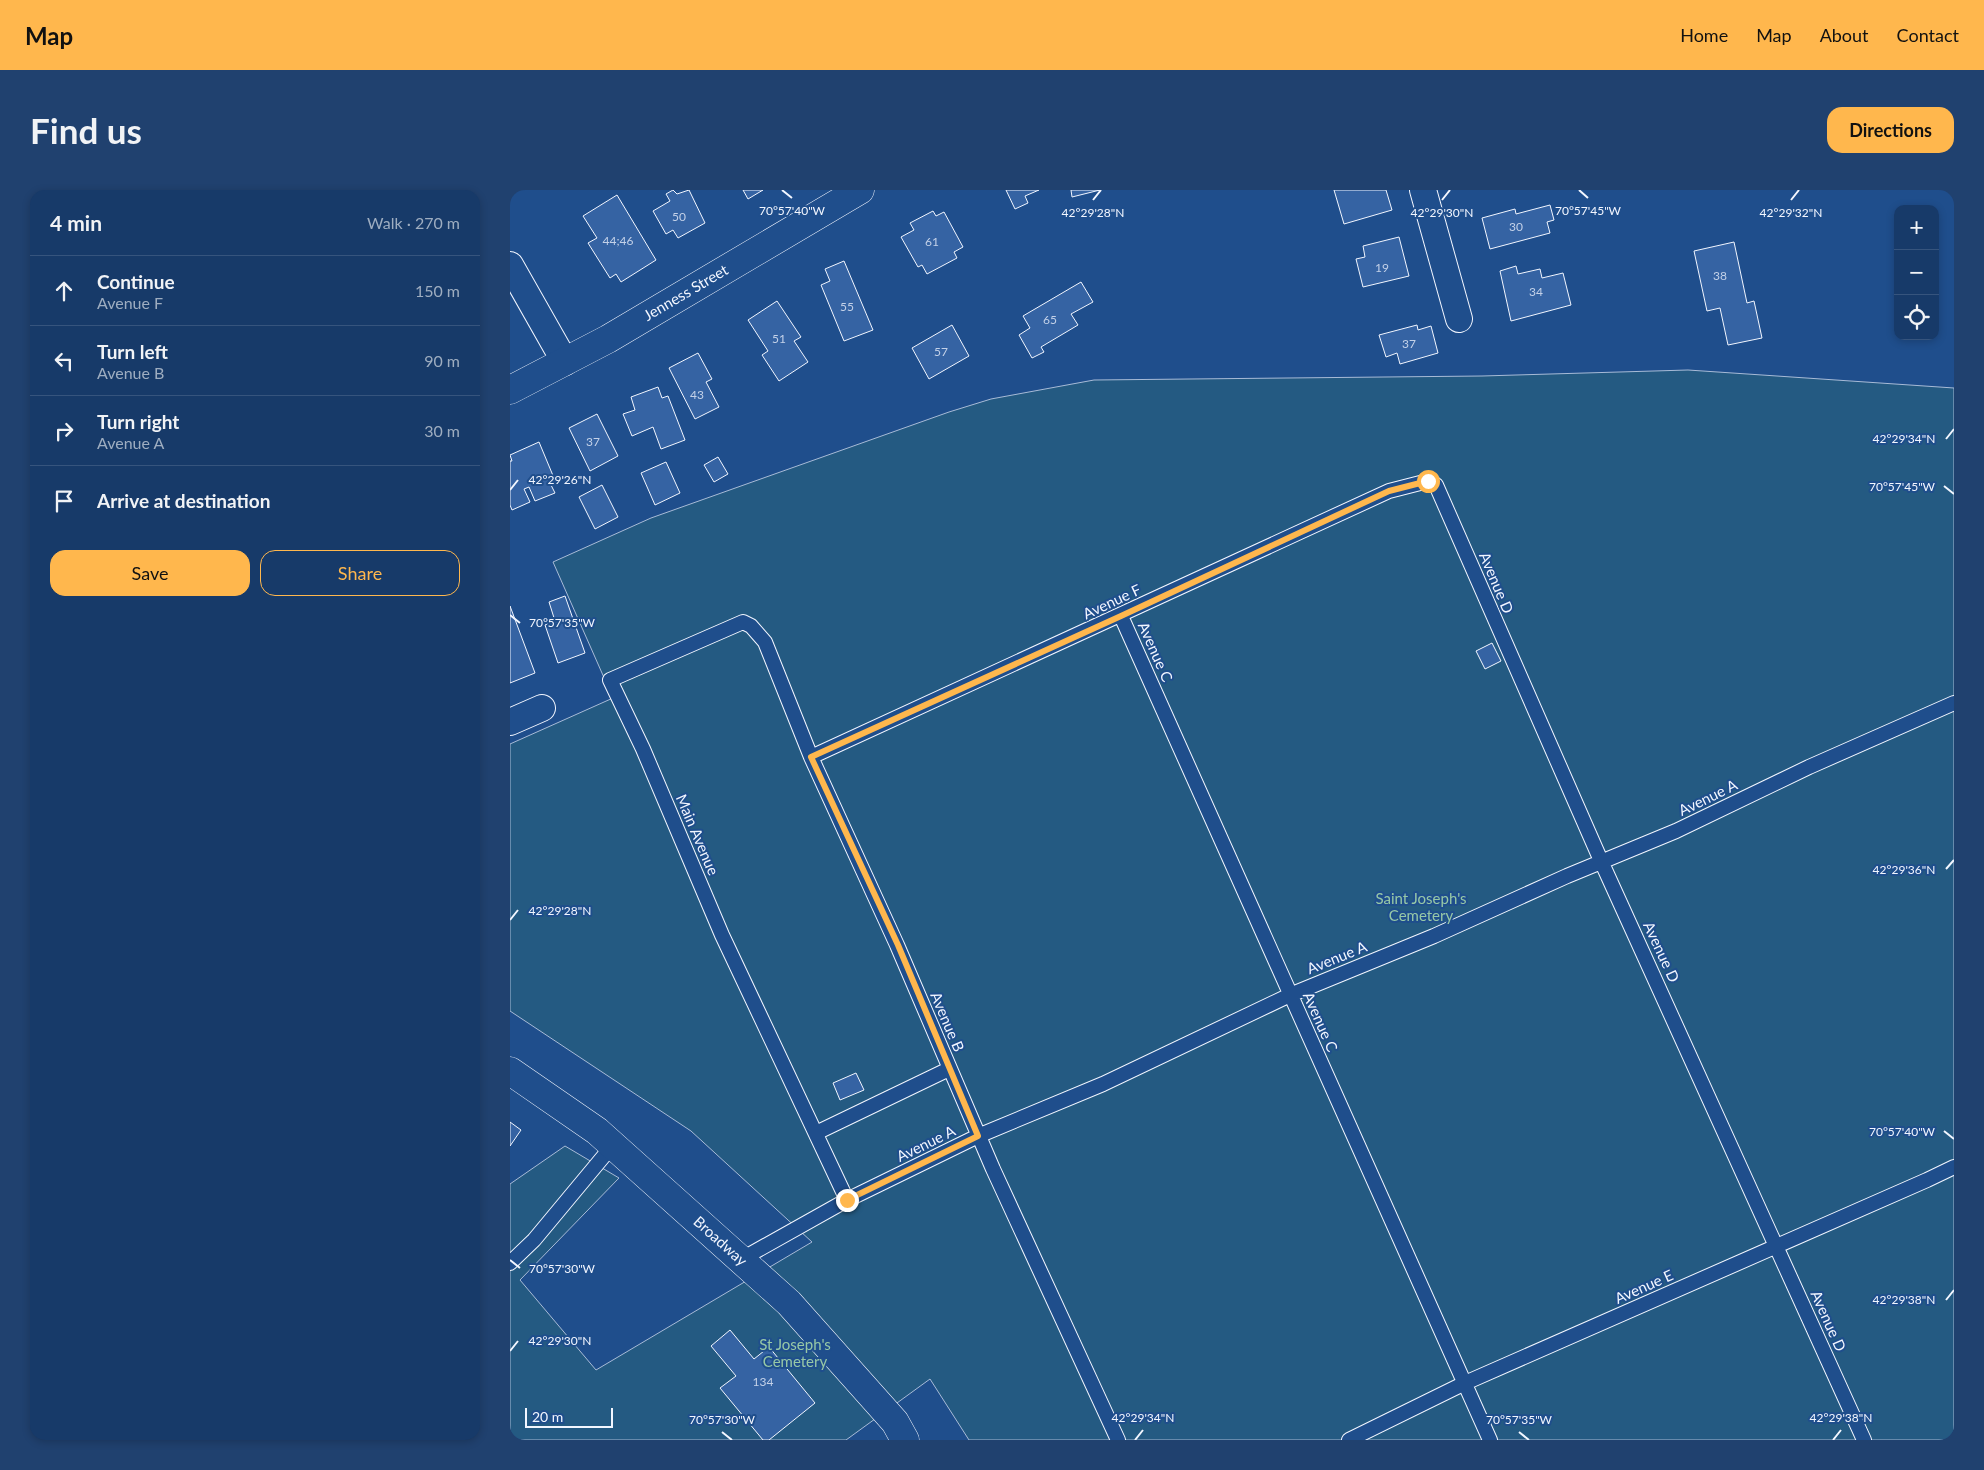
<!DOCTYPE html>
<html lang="en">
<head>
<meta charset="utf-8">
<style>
	body { margin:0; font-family:Lato,sans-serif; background:#20416f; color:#f1f3f6 }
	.controls { position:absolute; right:15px; top:15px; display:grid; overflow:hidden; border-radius:10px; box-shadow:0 2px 8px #0003 }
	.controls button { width:45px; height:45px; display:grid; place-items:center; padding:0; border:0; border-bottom:1px solid #36547d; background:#173a69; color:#f1f3f6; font:25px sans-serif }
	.scale { position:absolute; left:15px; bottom:12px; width:88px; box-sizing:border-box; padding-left:5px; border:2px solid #f2f6ff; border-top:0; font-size:14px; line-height:18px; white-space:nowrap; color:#f2f6ff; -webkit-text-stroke:4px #1f4e8c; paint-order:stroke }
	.stop { position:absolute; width:15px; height:15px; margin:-11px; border:4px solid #ffb74d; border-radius:50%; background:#fff }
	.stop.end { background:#ffb74d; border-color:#fff; box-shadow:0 1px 5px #0008 }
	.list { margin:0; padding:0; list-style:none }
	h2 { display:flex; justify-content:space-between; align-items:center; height:65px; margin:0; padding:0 20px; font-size:21px }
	h2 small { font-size:16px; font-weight:400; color:#9eadc0 }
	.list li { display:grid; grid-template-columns:32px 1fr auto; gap:15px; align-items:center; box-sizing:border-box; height:70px; padding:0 20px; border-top:1px solid #36547d }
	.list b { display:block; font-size:19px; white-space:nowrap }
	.list p { margin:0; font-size:16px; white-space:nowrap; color:#9eadc0 }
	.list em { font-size:16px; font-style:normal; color:#9eadc0 }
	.actions { display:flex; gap:10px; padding:15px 20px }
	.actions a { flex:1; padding:11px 0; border:1px solid #ffb74d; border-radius:15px; text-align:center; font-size:18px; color:#ffb74d }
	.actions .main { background:#ffb74d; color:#111 }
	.icon { flex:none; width:28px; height:28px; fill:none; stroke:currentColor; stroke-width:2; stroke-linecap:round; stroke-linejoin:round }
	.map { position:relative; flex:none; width:1444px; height:1250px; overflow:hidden; border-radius:15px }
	header { display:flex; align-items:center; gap:30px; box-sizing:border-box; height:70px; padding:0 25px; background:#ffb74d; color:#111 }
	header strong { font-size:24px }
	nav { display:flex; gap:28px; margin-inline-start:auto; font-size:18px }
	.intro { display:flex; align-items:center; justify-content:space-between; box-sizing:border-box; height:120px; padding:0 30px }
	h1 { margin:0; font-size:35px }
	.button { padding:12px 22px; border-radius:15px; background:#ffb74d; color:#111; font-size:18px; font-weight:700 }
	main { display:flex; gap:30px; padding:0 30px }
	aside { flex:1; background:#173a69; border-radius:15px; box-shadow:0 2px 8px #0003 }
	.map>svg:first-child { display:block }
	.green { fill:#245a82; stroke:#a8bbd7 }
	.building { fill:#3563a3; stroke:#f2f6ff }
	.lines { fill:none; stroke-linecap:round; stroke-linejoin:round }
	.lane-casing { stroke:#f2f6ff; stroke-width:16 }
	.street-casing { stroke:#f2f6ff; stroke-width:28 }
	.secondary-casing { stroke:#f2f6ff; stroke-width:29 }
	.lane { stroke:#1f4e8c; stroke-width:14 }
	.street { stroke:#1f4e8c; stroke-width:26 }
	.secondary { stroke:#1f4e8c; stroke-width:28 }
	.route { stroke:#ffb74d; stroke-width:6 }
	.ticks { fill:none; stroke:#f2f6ff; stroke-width:2 }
	.labels { text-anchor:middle; stroke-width:4; stroke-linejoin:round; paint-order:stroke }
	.number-label { font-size:12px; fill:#c3d1e8 }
	.street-label { font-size:15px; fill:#f2f6ff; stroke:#1f4e8c }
	.park-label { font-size:15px; fill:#97c8a6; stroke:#1f4e8c }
	.ticks-label { font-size:12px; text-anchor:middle; fill:#f2f6ff; stroke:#1f4e8c; stroke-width:4; stroke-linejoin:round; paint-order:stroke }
</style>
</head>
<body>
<header>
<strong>Map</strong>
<nav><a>Home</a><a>Map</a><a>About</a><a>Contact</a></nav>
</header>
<div class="intro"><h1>Find us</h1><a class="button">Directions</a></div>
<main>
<aside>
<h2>4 min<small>Walk · 270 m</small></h2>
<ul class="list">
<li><svg class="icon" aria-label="ahead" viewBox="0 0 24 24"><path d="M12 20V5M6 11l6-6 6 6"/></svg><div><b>Continue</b><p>Avenue F</p></div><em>150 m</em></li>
<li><svg class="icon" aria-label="left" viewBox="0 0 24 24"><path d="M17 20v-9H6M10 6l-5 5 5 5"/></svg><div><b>Turn left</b><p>Avenue B</p></div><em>90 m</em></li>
<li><svg class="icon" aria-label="right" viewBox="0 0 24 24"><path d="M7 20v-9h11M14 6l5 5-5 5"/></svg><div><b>Turn right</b><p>Avenue A</p></div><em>30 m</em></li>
<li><svg class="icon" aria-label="arrive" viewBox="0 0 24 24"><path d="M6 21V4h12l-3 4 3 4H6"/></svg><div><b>Arrive at destination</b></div></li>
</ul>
<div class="actions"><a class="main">Save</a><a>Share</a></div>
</aside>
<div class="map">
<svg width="1444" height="1250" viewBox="0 0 1444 1250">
	<rect width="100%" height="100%" fill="#1f4e8c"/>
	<!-- green -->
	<path class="green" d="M1178,180L1444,198V1250H459L420,1189L336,1250H0V994L55,956L109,988L10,1090L86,1180L302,1052L181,941L0,821V554L103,508L43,372L141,328L439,222L481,209L584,190L972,186Z"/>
	<!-- building -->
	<path class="building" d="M163,0L167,4L179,0L195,33L168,48L163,40L156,44L143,21L160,11L156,4Z
		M233,0H253L238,9Z
		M496,0H529L515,6L518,13L505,19Z
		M561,0H590L562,7Z
		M824,0H876L882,20L834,34Z
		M107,5L146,70L111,92L106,84L100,88L78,53L87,48L73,26Z
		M1040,15L1044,30L1037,32L1040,43L980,59L972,28L1005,19L1006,24Z
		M423,21L426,26L434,22L453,57L444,62L447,68L417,84L412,75L408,77L391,47L404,40L400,33Z
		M889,47L899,86L853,97L846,69L855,67L853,56Z
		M1224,52L1237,113L1244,111L1252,148L1218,155L1210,118L1197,121L1184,61Z
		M334,71L363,140L334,151L311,95L320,91L315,79Z
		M1006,76L1008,84L1030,79L1032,88L1053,83L1061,115L1001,131L990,81Z
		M571,92L583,112L561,124L568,135L531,157L534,162L522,168L509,145L520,138L513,126Z
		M267,111L291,147L284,151L298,172L269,191L252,165L258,161L238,130Z
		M442,135L459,166L419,189L402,158Z
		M907,135L908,140L921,136L928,163L890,174L887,163L876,167L869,145Z
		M188,163L202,189L196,192L209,217L185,229L159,178Z
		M148,197L152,208L158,206L175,250L151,259L143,237L122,246L113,224L125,220L121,207Z
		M87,224L108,266L80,281L59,238Z
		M29,252L44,288L39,291L45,303L25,311L19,297L14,299L20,312L2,320L0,315V271H2L0,265Z
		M208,267L218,284L204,292L194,275Z
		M156,272L170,303L145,315L131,283Z
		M92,295L108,327L85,339L69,307Z
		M55,406L75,463L48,473L35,435L45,431L39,412Z
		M0,416L25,483L0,493Z
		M982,453L991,471L975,479L966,461Z
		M346,883L354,900L330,910L323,893Z
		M0,932L11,940L0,956Z
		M220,1140L244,1169L259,1157L305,1213L259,1250H253L210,1198L226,1186L201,1156Z"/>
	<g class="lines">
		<!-- lane casing -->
		<g class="lane-casing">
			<path id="lane" d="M611,426L980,1250
				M301,567L879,301L918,291L926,295L1092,673L1354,1250
				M306,943L439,879
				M337,1010L212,745L133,559L100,490L233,432L241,436L255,452L301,567L387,755L483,979L608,1250
				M230,1070L337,1010L468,946L593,894L780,805L924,746L1057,686L1166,641L1299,577L1444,513
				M0,1073L24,1050L103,955
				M839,1250L955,1193L1417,990L1444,977"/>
		</g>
		<!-- street casing -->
		<g class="street-casing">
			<path id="street" d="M913,0L949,129
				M0,75L55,172
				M0,532L32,518"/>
		</g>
		<!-- secondary casing -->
		<g class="secondary-casing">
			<g id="secondary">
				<path id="s1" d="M0,200L98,149L350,0"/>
				<path id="s2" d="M0,881L87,941L279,1113L385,1232L395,1250"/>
			</g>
		</g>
		<!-- lane -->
		<use href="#lane" class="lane"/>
		<!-- street -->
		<use href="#street" class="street"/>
		<!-- secondary -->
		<use href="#secondary" class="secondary"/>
	</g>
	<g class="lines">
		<!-- route -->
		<path class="route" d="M337,1010L468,946L388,755L301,567L611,426L879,301L918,291"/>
	</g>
	<!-- ticks -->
	<path class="ticks" d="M272,0L282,8M1069,0L1078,8M583,10L591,0M932,10L940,0M1281,10L1289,0M1436,249L1444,239M1434,296L1444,304M0,300L8,290M0,425L10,433M1436,679L1444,670M0,730L8,720M1434,941L1444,949M0,1070L10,1078M1436,1110L1444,1100M0,1161L8,1151M212,1242L222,1250M1009,1242L1019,1250M625,1250L633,1240M1323,1250L1331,1240"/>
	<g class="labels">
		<!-- number labels -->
		<g class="number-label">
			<text x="169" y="31">50</text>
			<text x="1006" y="41">30</text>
			<text x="108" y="55">44;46</text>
			<text x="422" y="56">61</text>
			<text x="872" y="82">19</text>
			<text x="1210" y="90">38</text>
			<text x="1026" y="106">34</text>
			<text x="337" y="121">55</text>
			<text x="540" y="134">65</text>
			<text x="269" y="153">51</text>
			<text x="899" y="158">37</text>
			<text x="431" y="166">57</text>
			<text x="187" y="209">43</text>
			<text x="83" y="256">37</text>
			<text x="253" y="1196">134</text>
		</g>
		<!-- street labels -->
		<g class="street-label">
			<text dy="5" stroke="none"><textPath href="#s1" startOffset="201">Jenness Street</textPath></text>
			<text transform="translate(986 393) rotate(67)" y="5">Avenue D</text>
			<text transform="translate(602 412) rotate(-25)" y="5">Avenue F</text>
			<text transform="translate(645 462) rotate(66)" y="5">Avenue C</text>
			<text transform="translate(1198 608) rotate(-26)" y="5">Avenue A</text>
			<text transform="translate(187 645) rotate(67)" y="5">Main Avenue</text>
			<text transform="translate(1151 762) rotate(65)" y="5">Avenue D</text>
			<text transform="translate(827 768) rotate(-22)" y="5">Avenue A</text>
			<text transform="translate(437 832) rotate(67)" y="5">Avenue B</text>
			<text transform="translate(810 832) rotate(66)" y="5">Avenue C</text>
			<text transform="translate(416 954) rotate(-26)" y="5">Avenue A</text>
			<text dy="5" stroke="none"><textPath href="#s2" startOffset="271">Broadway</textPath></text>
			<text transform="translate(1134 1097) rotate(-24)" y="5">Avenue E</text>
			<text transform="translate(1318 1131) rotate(66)" y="5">Avenue D</text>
		</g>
		<!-- park labels -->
		<g class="park-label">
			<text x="911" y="714">Saint Joseph's<tspan x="911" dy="17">Cemetery</tspan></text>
			<text x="285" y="1160">St Joseph's<tspan x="285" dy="17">Cemetery</tspan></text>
		</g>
	</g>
	<g class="ticks-label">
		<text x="282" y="25">70°57'40"W</text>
		<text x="1078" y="25">70°57'45"W</text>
		<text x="583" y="27">42°29'28"N</text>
		<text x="932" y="27">42°29'30"N</text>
		<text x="1281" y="27">42°29'32"N</text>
		<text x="1394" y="253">42°29'34"N</text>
		<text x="50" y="294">42°29'26"N</text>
		<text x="1392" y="301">70°57'45"W</text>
		<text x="52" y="437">70°57'35"W</text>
		<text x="1394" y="684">42°29'36"N</text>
		<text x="50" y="725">42°29'28"N</text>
		<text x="1392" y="946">70°57'40"W</text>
		<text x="52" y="1083">70°57'30"W</text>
		<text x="1394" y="1114">42°29'38"N</text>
		<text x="50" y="1155">42°29'30"N</text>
		<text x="633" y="1232">42°29'34"N</text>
		<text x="1331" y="1232">42°29'38"N</text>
		<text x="212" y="1234">70°57'30"W</text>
		<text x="1009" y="1234">70°57'35"W</text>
	</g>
</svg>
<div class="controls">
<button>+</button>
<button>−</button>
<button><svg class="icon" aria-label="locate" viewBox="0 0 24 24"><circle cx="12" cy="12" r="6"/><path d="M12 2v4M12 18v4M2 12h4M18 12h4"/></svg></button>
</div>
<div class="scale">20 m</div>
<div class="stop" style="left:918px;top:291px"></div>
<div class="stop end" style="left:337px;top:1010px"></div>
</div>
</main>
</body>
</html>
